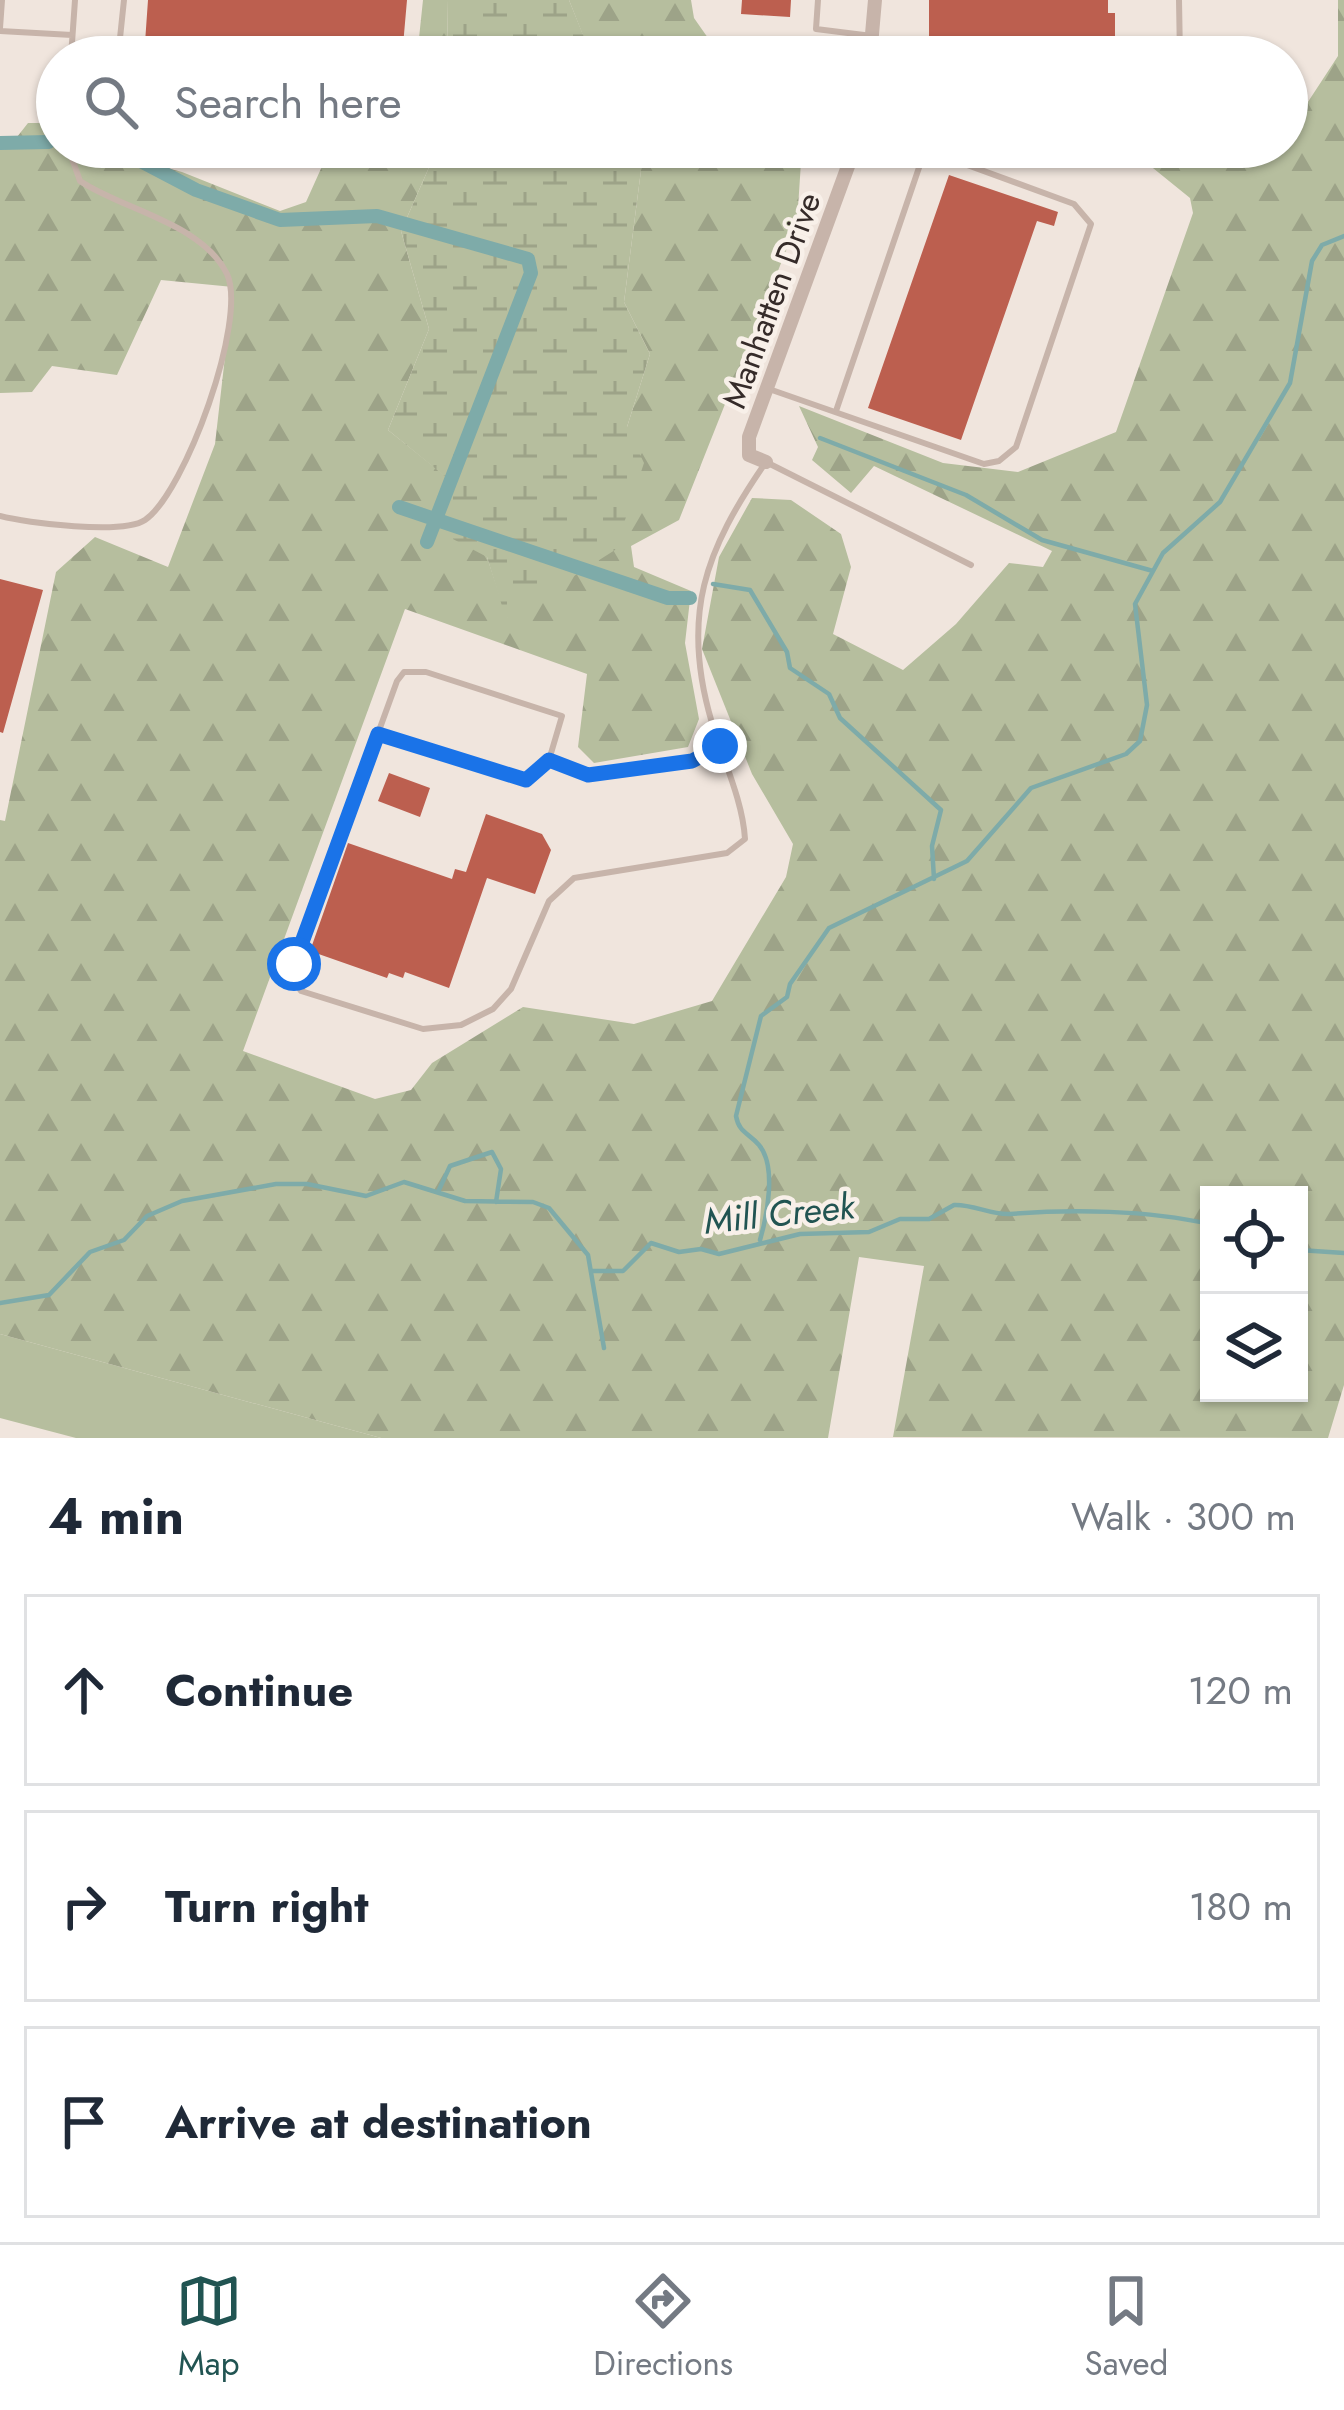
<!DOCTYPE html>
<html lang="en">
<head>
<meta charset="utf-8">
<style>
	body { margin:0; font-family:Jost,sans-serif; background:#f6f6f7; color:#1f2937 }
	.controls { position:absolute; right:36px; bottom:36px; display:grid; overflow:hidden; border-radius:0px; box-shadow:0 3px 9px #0004 }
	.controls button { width:108px; height:108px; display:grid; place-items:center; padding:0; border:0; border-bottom:3px solid #e0e1e3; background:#fff; color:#1f2937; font:60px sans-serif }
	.stop { position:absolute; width:36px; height:36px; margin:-27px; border:9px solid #1a73e8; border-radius:50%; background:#fff }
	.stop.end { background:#1a73e8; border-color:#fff; box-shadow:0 3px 12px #0008 }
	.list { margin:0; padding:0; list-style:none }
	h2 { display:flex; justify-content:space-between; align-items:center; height:156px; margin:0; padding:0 48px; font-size:51px }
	h2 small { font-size:39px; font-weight:400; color:#747a83 }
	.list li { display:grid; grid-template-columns:78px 1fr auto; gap:36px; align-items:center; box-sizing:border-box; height:192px; margin:0 24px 24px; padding:0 24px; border:3px solid #e0e1e3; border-radius:0px }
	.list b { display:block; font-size:45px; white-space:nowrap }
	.list em { font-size:39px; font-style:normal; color:#747a83 }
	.icon { flex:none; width:66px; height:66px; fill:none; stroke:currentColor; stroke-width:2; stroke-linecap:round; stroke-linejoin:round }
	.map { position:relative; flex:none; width:1344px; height:1438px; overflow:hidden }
	.search { position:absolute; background:#fff; box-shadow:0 3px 9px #0004; left:36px; right:36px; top:36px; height:132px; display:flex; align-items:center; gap:30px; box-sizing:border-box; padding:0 42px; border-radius:66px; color:#747a83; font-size:45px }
	.sheet { height:804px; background:#fff }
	nav { display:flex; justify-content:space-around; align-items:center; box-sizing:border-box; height:168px; border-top:3px solid #e0e1e3; background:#fff; font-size:33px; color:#747a83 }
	nav a { display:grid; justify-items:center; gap:6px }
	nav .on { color:#215452 }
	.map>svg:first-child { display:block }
	.green { fill:#b6be9e }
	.forest { fill:url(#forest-firs); fill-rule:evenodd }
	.wetland { fill:url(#wetland-marsh) }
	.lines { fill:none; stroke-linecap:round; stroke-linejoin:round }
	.stream { stroke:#7eaba9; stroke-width:4.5 }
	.canal { stroke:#7eaba9; stroke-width:14 }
	.building { fill:#bc5f4f }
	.service { stroke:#c7b4aa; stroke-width:6 }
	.minor { stroke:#c7b4aa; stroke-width:14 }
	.route { stroke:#1a73e8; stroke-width:15 }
	.labels { text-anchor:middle; stroke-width:9; stroke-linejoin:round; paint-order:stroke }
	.street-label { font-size:33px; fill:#352b29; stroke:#f8f0e9 }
	.water-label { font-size:36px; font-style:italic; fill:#215452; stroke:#f8f0e9 }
</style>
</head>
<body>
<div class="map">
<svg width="1344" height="1438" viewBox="0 0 1344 1438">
	<defs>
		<pattern id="forest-firs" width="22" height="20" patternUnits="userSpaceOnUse" patternTransform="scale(3)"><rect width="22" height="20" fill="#b6be9e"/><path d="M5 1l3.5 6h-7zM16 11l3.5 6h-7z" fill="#9da388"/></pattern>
		<pattern id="wetland-marsh" width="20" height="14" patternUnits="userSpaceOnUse" patternTransform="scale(3)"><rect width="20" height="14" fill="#b6be9e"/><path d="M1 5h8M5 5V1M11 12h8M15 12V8" fill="none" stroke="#9da388"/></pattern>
	</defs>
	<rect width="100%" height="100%" fill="#f0e5dd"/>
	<!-- green -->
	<path class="green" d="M0,1334L381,1438H76L0,1418Z"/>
	<!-- forest -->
	<path class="forest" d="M423,0H448L447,57H417Z
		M569,0H691L694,18L708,38L769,51L774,57H602L586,43Z
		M1338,0H1344V1385L1328,1438L893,1437L924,1266L859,1257L828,1438H381L0,1334V820L5,821L56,572L95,537L168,567L215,444L233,287L161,280L117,375L52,366L32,392L0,393V136L17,137L28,123H51L57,147H89L182,172L280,211L306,202L328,153L378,156L380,147H438L401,231L429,329L388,430L454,483L487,557L507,618L627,427L650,354L624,302L644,147H802L797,223L679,520L631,546L634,567L691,591L685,643L699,719L688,747L594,763L578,747L587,674L405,609L243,1051L375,1099L411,1090L432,1063L523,1007L634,1024L712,1001L786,877L793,844L752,774L702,649L719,557L752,498L791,500L841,534L851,567L833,634L903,670L956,624L1009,563L1043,567L1052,551L874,466L851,493L812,460L818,447L799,406L943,463L1018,472L1116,432L1193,213L1190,198L1127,147H1242L1244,166L1287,147V134L1338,56ZM1209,1195H1299V1393H1209Z"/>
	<!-- wetland -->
	<path class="wetland" d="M448,0H569L586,42L602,57H447Z
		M438,147H644L624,302L650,354L627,427L644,463L615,550L506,619L487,557L434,529L453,483L388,430L429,329L401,231Z"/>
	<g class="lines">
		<!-- stream -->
		<path class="stream" d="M820,438L966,495L1042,540L1153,571
			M713,584L750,590L787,652L790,668L829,694L840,718L941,810L932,846L934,879
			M438,1192L450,1166L492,1152L501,1169L496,1202
			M760,1240C767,1216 777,1166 759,1145C749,1133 739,1133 736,1116L761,1016L787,997L790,984L829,928L967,861L1031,788L1126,754L1140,741L1147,705L1135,604L1163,553L1220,502L1290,383L1312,261L1322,245L1344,236
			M1299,1250L1344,1253
			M593,1271H623L651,1243L679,1252L701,1249L719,1254L800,1234L869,1232L900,1219H929L954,1205C973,1204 990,1215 1010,1214C1071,1209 1148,1210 1209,1224
			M0,1303L49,1295L90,1252L124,1240L147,1216L182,1201L276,1184H307L366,1196L404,1182L465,1201L533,1202L549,1208L588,1255L604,1348"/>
		<!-- canal -->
		<path class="canal" d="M0,143L49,142
			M114,147L196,190L280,220L377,216L528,259L531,273L427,542
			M399,507L668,598H690"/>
	</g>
	<!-- building -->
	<path class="building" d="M148,0H407L402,57H144Z
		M742,0H791L790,17L741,14Z
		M929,0H1108V13H1115V57H1011V41H929Z
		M949,175L1058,212L1054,226L1037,221L961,440L868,408Z
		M0,579L43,590L3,733L0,732Z
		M389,773L430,788L420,817L378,801Z
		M486,814L542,834L551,850L535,894L487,878L449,988L405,972L403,978L389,973L387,978L310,951L348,843L452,879L455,869L466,872Z"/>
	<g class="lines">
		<!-- service -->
		<path class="service" d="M818,0L816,29L872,36
			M1179,0L1180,57
			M0,28L2,0
			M0,31L72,35
			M71,57L75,0
			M118,57L124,0
			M769,389L984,464L999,461L1016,447L1091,224L1074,204L918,147
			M836,411L925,150
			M0,516C27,523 123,535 145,520C185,493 248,319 227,274C202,223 123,210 80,181L68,147
			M378,734L526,780L549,760L562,716L426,672H404L397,681L294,965L292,979L301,991L423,1029L461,1025L493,1009L511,989L549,901L574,878L727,853L745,839C743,802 723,759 712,723C680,616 705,550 766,462L971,565
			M549,760L588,775L692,761L720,745"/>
		<!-- minor -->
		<path class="minor" d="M870,57L875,0
			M766,462L749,455V437L855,147"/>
	</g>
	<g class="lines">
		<!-- route -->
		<path class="route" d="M294,964L378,734L526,780L549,760L588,775L692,761L720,746"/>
	</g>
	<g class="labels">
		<!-- street labels -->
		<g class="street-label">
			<text transform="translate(771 300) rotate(-70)" y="12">Manhatten Drive</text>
		</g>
		<!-- water labels -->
		<g class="water-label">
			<text transform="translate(779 1213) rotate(-6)" y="13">Mill Creek</text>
		</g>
	</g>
</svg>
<div class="controls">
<button><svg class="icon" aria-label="locate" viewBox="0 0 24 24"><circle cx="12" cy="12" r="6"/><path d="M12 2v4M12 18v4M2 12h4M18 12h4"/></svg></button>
<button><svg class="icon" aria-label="layers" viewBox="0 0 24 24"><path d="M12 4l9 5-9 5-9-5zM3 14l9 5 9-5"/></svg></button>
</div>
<div class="stop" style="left:294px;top:964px"></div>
<div class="stop end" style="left:720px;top:746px"></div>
<div class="search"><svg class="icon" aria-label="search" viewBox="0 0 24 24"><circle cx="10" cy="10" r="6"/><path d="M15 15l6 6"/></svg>Search here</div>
</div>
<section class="sheet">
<h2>4 min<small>Walk · 300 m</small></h2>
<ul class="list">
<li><svg class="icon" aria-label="ahead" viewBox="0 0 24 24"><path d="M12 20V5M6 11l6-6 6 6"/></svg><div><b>Continue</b></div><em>120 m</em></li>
<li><svg class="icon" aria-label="right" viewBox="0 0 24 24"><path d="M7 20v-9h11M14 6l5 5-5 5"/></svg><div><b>Turn right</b></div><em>180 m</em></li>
<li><svg class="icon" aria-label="arrive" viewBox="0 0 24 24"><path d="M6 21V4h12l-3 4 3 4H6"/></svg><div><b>Arrive at destination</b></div></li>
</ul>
</section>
<nav>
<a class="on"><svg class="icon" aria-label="map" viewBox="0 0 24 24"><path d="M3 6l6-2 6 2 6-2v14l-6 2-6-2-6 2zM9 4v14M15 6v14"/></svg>Map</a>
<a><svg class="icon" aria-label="directions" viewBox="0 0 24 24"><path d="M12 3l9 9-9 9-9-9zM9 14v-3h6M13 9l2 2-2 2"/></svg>Directions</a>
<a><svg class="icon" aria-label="saved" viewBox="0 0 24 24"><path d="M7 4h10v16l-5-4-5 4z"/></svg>Saved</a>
</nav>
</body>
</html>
